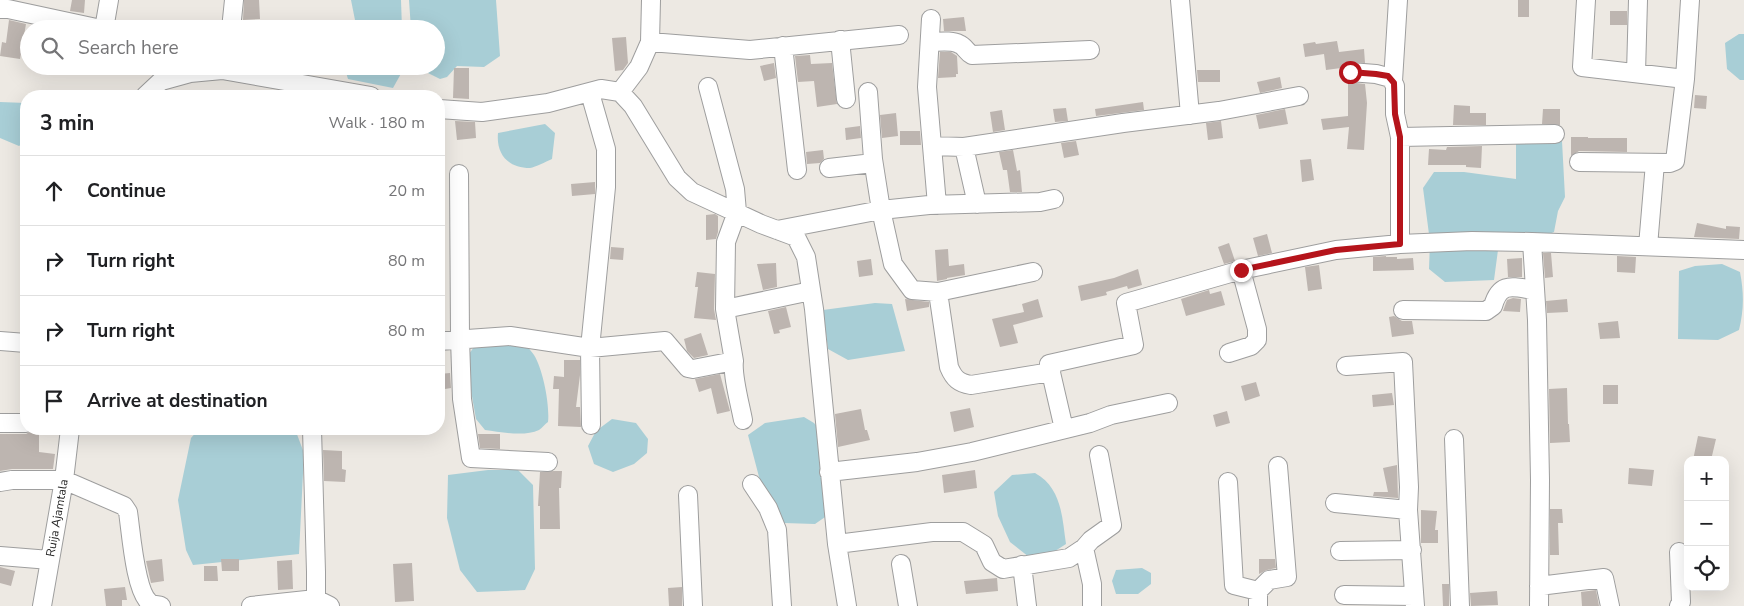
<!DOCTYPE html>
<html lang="en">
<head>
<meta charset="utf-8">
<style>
	body { margin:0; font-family:"Nunito Sans",sans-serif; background:#f2f2f2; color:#202124 }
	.controls { position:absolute; right:15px; bottom:15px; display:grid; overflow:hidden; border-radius:10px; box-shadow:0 5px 20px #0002 }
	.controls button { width:45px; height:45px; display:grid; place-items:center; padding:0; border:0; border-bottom:1px solid #e0e0e0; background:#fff; color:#202124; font:25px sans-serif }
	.stop { position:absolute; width:15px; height:15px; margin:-11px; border:4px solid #b5141b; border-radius:50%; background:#fff }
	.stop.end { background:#b5141b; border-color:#fff; box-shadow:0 1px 5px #0008 }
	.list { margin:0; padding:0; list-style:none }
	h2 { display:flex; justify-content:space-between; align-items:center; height:65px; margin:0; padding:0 20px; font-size:21px }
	h2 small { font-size:16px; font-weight:400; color:#757577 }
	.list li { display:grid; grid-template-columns:32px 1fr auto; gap:15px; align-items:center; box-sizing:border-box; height:70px; padding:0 20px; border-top:1px solid #e0e0e0 }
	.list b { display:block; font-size:19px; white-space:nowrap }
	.list em { font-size:16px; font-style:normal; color:#757577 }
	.icon { flex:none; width:28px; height:28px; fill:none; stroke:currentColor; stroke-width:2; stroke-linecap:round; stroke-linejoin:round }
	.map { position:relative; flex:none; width:1744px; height:606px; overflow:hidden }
	.search { position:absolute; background:#fff; box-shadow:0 5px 20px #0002; left:20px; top:20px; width:425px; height:55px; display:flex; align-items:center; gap:12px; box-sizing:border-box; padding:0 18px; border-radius:28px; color:#757577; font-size:19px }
	.panel { position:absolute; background:#fff; box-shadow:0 5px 20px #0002; left:20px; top:90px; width:425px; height:345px; border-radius:20px }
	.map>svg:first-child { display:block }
	.water { fill:#a8ced6 }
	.building { fill:#bdb5b0 }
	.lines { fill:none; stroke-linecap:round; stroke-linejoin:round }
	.minor-casing { stroke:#9e9e9e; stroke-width:20 }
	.minor { stroke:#fff; stroke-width:18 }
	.route { stroke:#b5141b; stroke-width:6 }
	.labels { text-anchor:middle; stroke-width:4.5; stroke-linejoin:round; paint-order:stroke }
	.street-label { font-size:12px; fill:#1d1d1d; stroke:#fff }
</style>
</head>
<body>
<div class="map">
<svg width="1744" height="606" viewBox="0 0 1744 606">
	<rect width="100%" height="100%" fill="#ede9e3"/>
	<!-- water -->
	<path class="water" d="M351,0H401L402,29H355L356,25Z
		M409,0H496L500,56L484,67L457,66L447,77L440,79L414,66H436V29H411Z
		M1739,34H1744V80H1740L1727,69L1725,43Z
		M344,66H403V70L393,88L348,79Z
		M0,102L26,103V141L19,146L0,138Z
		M545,124L555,133L552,159C545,162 536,167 530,168C508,168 496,154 498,133Z
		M1562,141L1565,197L1558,211L1554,232L1540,238L1498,250L1494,280L1445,282L1429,269L1430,242L1423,188L1434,172H1464L1516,179V143Z
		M1722,264L1740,272C1744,293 1744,310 1739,330L1718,340L1678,339L1679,271L1695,266Z
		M875,303L892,304L905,351L848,360L828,349L823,310Z
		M485,341L527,346C529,349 532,352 534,355C543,369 550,406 548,422C545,424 542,428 539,430C524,437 501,432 485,430L476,419L467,368L469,354L476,344Z
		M804,417L814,423L819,429L828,515L815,524L784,523L763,492L748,435L765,423Z
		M612,419L636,423L648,439L647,453L634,464L613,472L594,464L588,446L596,431Z
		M199,429H295L304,453L299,554L193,565L186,550L178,500L191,438Z
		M488,470H518L533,485L535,569L525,590L477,592L460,570L447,518L448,475Z
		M1035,473C1062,488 1062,517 1066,544L1049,555L1029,557L1010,542L998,516L994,492L1012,475Z
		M1142,568L1151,573V584L1138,594H1116L1112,581L1116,570Z"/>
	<!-- building -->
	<path class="building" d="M72,0H85L84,13L70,11Z
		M244,0H259L260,19L243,20Z
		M1518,0H1529V17H1518Z
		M1610,11H1627V25H1610Z
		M964,17L966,31H944L943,19Z
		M9,20L26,24L20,59L0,56L2,42L6,43Z
		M626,37L628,63L623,70L615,71L612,38Z
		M1337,41L1339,52L1364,49L1365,63L1346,62L1341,68L1326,70L1324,54L1305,57L1303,44L1315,42L1316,44Z
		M940,52H951L957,56L958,74H956V77L938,78Z
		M810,55L811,64L832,63L837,104L817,107L814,81L798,82L795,56Z
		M774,63L776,78L764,81L760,66Z
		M454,68H469V99L453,98Z
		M1197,70H1220V82H1198Z
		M1280,77L1282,88L1260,93L1257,82Z
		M1348,82L1365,84L1367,103L1364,150L1347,149L1349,127L1323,130L1321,119L1348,116Z
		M1695,95L1707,96L1706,109L1694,108Z
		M1143,102L1144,110L1096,116L1095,109Z
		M1454,105L1470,106V113H1486V125H1453Z
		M1066,108L1068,121L1055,122L1053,109Z
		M1285,109L1288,124L1259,129L1256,115Z
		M1543,109H1560V125L1542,124Z
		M1002,110L1005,130L993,132L990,112Z
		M896,113L898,136L882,138L880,115Z
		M455,121L475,122L476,138L457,140Z
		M1221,121L1223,138L1208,140L1206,123Z
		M860,126L861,138L846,140L845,128Z
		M900,131H920L921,145H900Z
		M1571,137H1588V138H1627V152L1579,151L1571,156Z
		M1076,141L1079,155L1064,158L1061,143Z
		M1482,146L1481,168L1466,167V165H1428L1429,149L1446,150L1447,147Z
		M823,150L824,159L820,163L807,164L806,152Z
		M1013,150L1017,171L1020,170L1022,192H1010L1007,170H1003L999,152Z
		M1311,159L1314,180L1302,182L1300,160Z
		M595,182V194L572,196L571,184Z
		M715,214L718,216V232L716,239L706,240V215Z
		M1697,223L1726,229V226L1740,227L1739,239L1694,237Z
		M1267,234L1272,253L1258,256L1253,238Z
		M1229,243L1235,261L1224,264L1218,247Z
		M611,247L624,248L623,260L610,259Z
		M948,249L949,266L964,264L965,275L947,278V279L937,281L935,250Z
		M1543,253H1551L1553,277L1545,278Z
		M1386,256V257H1397V259L1413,258L1414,270L1373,271V257Z
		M1617,256L1636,257L1635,273L1617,272Z
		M1522,258V277H1508L1507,259Z
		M871,259L873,275L859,277L857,261Z
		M776,263L777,287L763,290L757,264Z
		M1319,265L1322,289L1308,291L1305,267Z
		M1138,269L1142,285L1128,289L1127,286L1106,292L1107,295L1081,301L1078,286L1114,278Z
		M697,272L715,274L714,309L716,320L694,318L698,287H695Z
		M1209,290L1210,294L1221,291L1225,305L1186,316L1181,299Z
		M1513,298L1521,299L1520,312L1503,311L1507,300Z
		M905,299L929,302V307L907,311Z
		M1038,299L1043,317L1013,325L1018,343L1000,347L992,319L1024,312L1022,304Z
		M1567,299L1568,312L1547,313L1546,301Z
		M786,307L791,327L779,330L780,333L774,334L768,311Z
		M1394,316L1402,321H1412L1414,334L1392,337L1389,317Z
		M1618,321L1620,338L1600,339L1598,323Z
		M701,333L708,355L694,358L687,351L684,339Z
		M564,360H580V375L576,407H580L581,427L558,426L559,389H553L554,376L564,377Z
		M450,373L451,388L439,390V374Z
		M720,374L730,411L717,414L711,388L699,392L695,379Z
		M1256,382L1260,396L1245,401L1241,386Z
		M1603,385H1618V404H1603Z
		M1567,388L1568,424H1569L1570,442L1550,443L1549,389Z
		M1392,393L1394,405L1373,407L1372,395Z
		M970,408L974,427L954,432L950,412Z
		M861,409L865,430H867L870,440L838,447L835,414Z
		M1227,411L1230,423L1216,427L1213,415Z
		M35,429H39V452L55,454L53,469H12L0,471V434H26Z
		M478,434H500V449L480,448Z
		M1698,436L1716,439L1711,460H1693Z
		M323,450L342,451V469L346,470L345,482L324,481Z
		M1397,465L1398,498L1373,496L1374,492H1388L1383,468Z
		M1629,468L1654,470L1652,486L1628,484Z
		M975,470L977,488L944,493L942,475Z
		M554,471H562L561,488H559L560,529H540V506H538L540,472Z
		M1550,509H1562L1563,523H1558L1559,555H1550Z
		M1421,510L1437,511L1435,530H1438V543H1421Z
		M162,559L164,581L151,583L146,561Z
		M221,559H239V571H222Z
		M1259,559H1275L1276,568L1267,570L1259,574Z
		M292,560L293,589L278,590L277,561Z
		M412,563L414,601L395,602L393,564Z
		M204,566H217L218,581H204Z
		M0,567L15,571L11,586L0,583Z
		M997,578L998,591L966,594L964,581Z
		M1442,584H1449V606H1443Z
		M125,587L127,600H122V606H106L104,589Z
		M682,587V606H669L668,588Z
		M1596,590L1599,606H1582L1581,592Z
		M1497,591L1498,605L1471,606L1470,593Z"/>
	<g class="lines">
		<!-- minor casing -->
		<g class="minor-casing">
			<path id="minor" d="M1180,0L1190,115
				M1586,0L1582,67L1685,79
				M0,9H8L101,29
				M931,19L927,87L937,205
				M104,29L109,0
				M231,29L234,0
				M840,40L846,99
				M650,42L750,50L899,35
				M930,42C938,42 952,40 959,44C965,46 966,52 972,55L1090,50
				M783,46L797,170
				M222,70L371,96
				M1350,72L1376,74L1391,78L1395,86V114L1400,137
				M1636,73L1638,0
				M1393,81L1398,0
				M708,87L735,189L737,212L726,242L725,309L734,361C732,375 740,404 743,420
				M620,92L639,67L650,42L651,0
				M868,92L873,159L881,210L929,205L1040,202L1054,199
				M590,93L606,149V187L590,348L591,425
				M145,96L161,81L190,73L222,70L223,66
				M439,109L482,112L548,103L601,89L620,92L633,106L677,178L692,192L761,224L796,237L806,257L814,309L837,544L847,606
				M932,146L964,147
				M1579,162L1670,163L1675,161L1685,79L1690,0
				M829,168L873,163
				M459,174L460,339L462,399L471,458L548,462
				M977,204L964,147L1123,123L1219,111L1299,96
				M777,230L881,210L893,264L912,290L938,292L1033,272
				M1532,242L1537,320L1540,480L1539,606
				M1400,244V137L1555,134
				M1648,246L1655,163
				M938,292L949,367C954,379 959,383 971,385L1051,372
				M725,309L811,291
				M1403,310L1486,311L1493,306C1500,281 1513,287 1534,290
				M0,341L26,343
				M439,341L510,336L590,348L665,341L688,368L693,369L734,361
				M1229,353L1251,346L1257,340V329L1241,270
				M1346,366L1403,362L1409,487L1408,510L1415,606
				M0,423H26
				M312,429L316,572V599
				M1064,429L1049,364L1134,345L1126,303L1241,270L1336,250L1400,244L1472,241L1532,242L1744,250
				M1454,439L1460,606
				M829,472L917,462L972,452L1090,423L1111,415L1168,403
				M0,482L12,480H64L124,506L128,512C131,531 135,592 150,603C152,605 158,605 161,606
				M1228,482L1234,585L1258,591V606
				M752,484L768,508L777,530L782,606
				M688,495L693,606
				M1335,503L1408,510
				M837,544L932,532H963L984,545L992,562L1003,569L1069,558L1084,548L1091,540L1112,525L1099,455
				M1084,548L1092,584V606
				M1340,551L1412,550
				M0,556L50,560
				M901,564L908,606
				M1022,565L1027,606
				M1539,586L1604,578L1610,606
				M1258,591L1269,580L1287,577L1278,466
				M1344,595L1414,596
				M42,606L64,480L70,429
				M251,606L316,599L330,606
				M1679,606L1681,602L1679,552"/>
		</g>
		<!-- minor -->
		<use href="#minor" class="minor"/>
	</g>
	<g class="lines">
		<!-- route -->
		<path class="route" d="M1241,270L1336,250L1400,244V137L1395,114L1394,83L1388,76L1376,74L1350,72"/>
	</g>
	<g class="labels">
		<!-- street labels -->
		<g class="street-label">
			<text transform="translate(57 518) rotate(-80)" y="4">Ruija Ajamtala</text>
		</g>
	</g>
</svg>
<div class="controls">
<button>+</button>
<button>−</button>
<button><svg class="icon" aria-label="locate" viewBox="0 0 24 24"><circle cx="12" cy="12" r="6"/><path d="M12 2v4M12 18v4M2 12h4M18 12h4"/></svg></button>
</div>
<div class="stop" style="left:1350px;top:72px"></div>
<div class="stop end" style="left:1241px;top:270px"></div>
<div class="search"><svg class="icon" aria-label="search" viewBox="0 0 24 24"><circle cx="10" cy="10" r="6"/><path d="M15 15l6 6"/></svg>Search here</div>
<section class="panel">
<h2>3 min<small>Walk · 180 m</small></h2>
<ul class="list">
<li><svg class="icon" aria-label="ahead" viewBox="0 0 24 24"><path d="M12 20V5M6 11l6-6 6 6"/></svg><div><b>Continue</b></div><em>20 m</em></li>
<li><svg class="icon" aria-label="right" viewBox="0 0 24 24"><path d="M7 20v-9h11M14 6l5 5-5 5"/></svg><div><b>Turn right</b></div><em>80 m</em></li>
<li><svg class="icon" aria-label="right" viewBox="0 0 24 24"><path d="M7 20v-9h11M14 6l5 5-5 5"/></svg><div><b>Turn right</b></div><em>80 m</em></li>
<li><svg class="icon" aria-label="arrive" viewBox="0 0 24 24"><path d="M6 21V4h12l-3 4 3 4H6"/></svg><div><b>Arrive at destination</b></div></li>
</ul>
</section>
</div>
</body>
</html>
